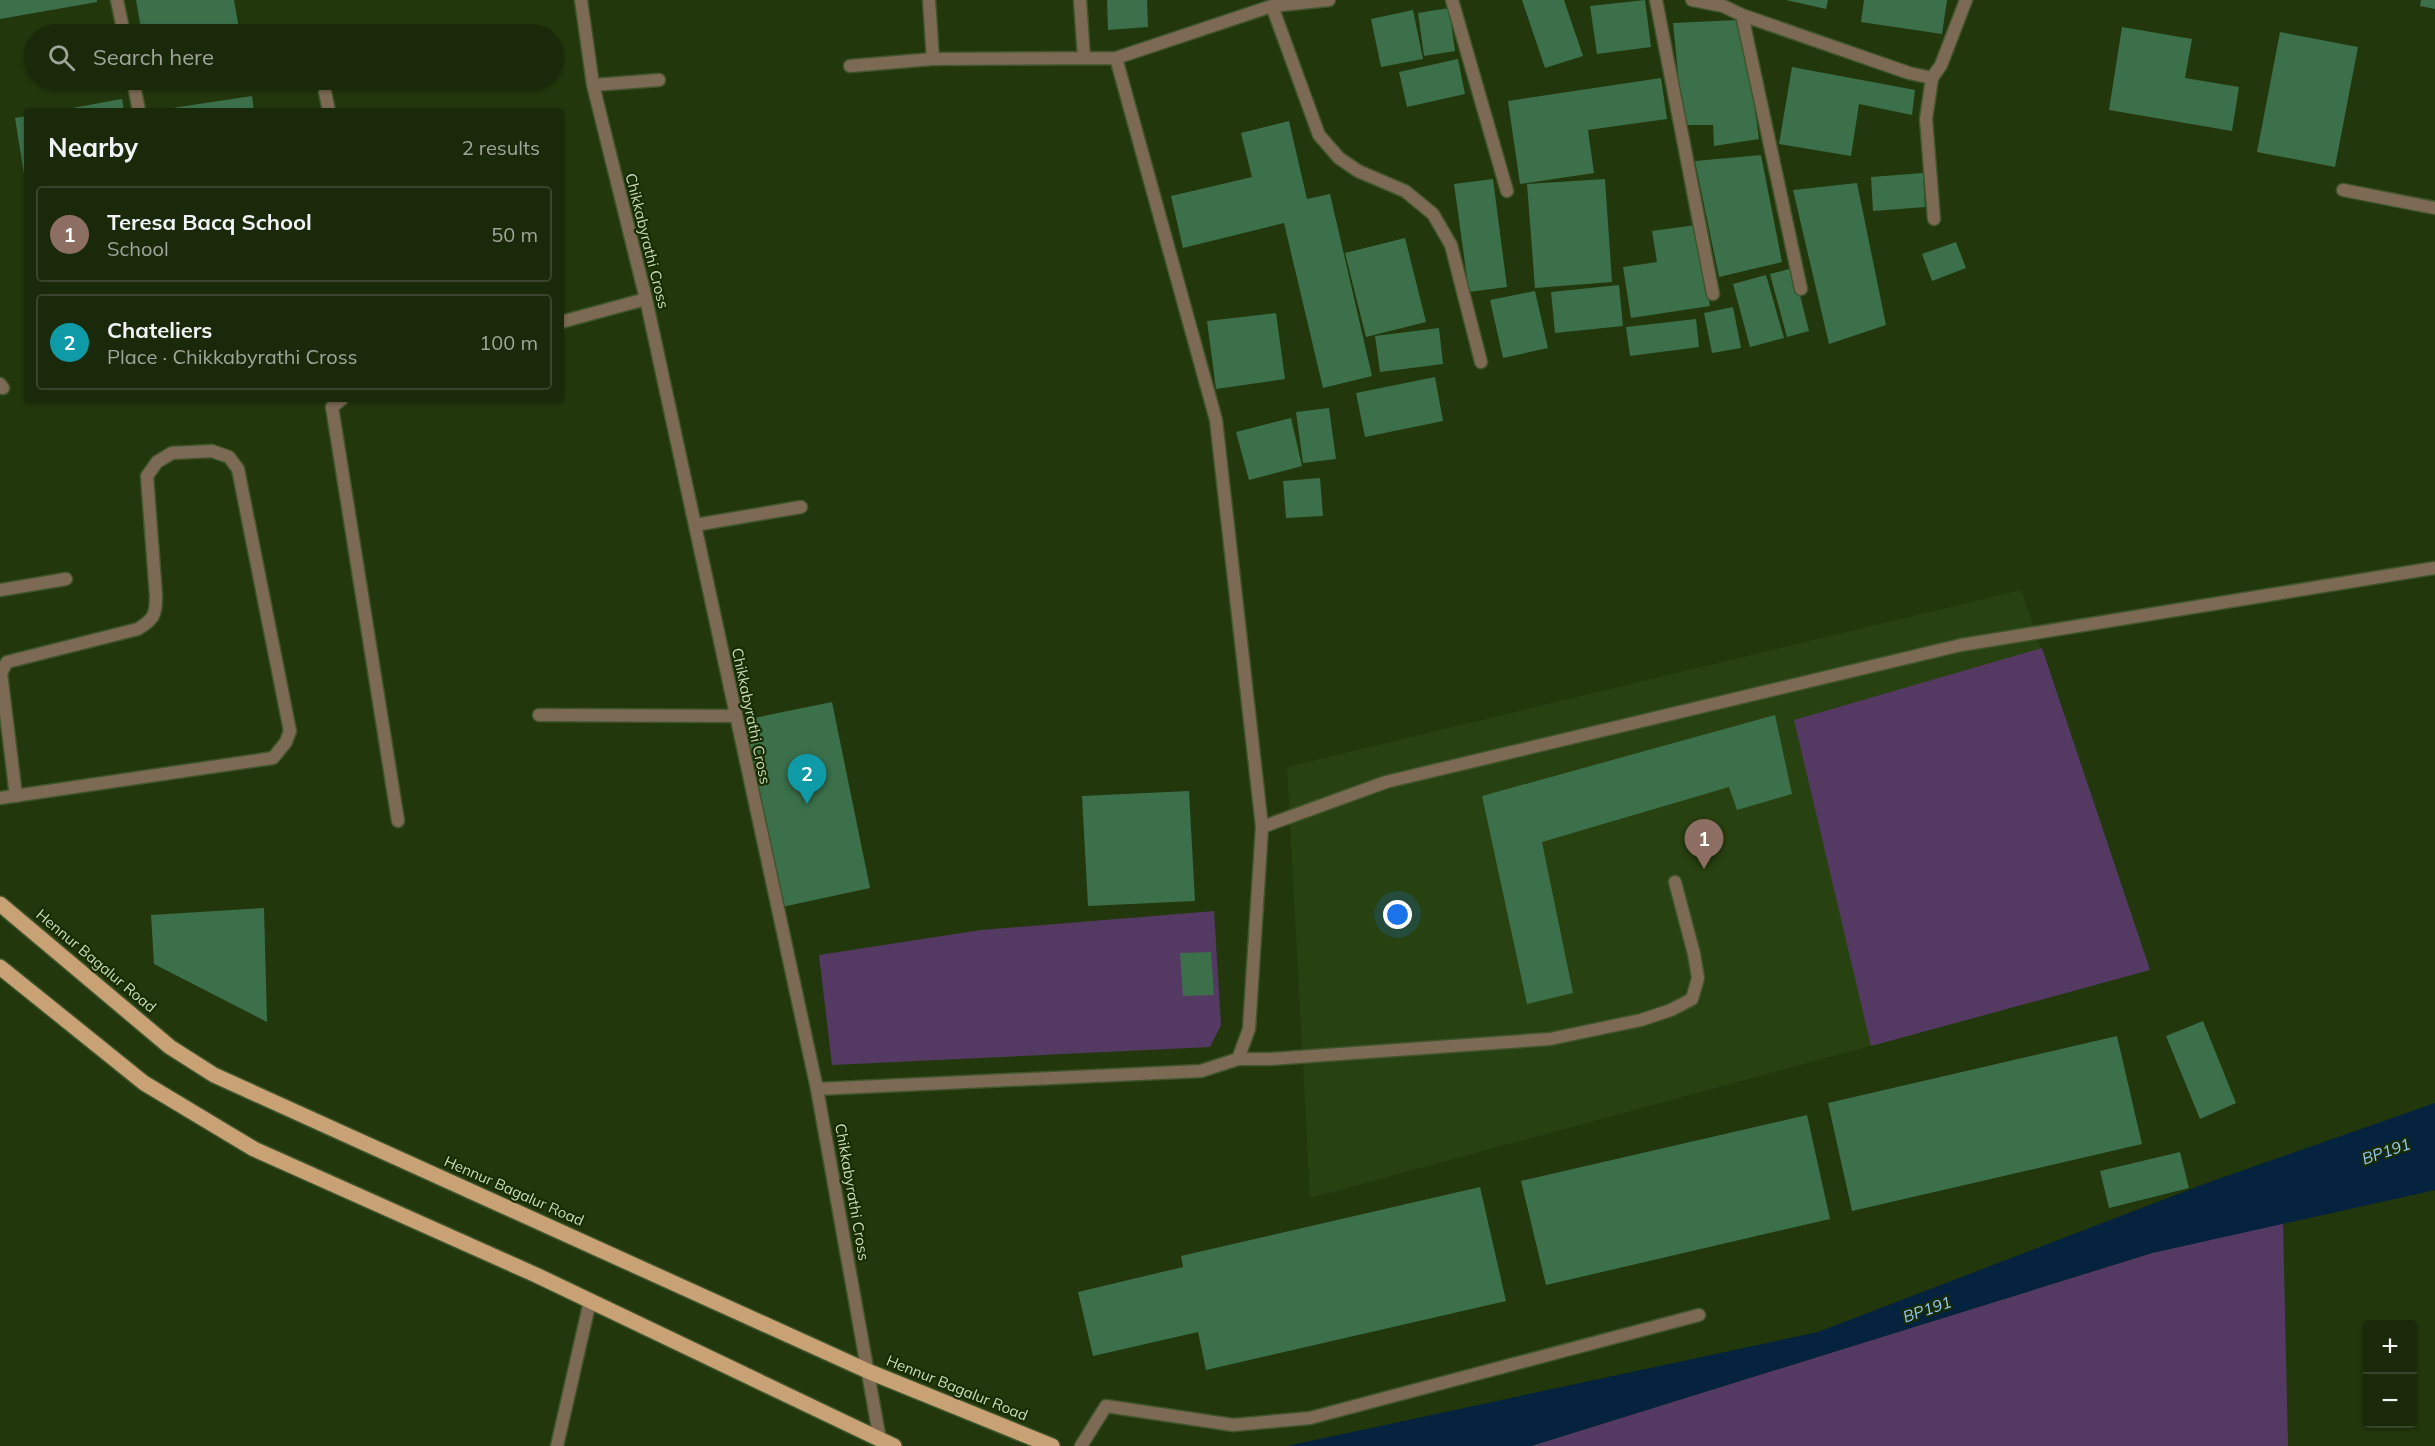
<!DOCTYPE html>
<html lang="en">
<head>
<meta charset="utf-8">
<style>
	body { margin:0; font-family:Mulish,sans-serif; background:#273517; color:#f1f3f6 }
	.controls { position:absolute; right:18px; bottom:18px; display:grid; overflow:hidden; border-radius:6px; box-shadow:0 2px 4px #0004 }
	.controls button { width:54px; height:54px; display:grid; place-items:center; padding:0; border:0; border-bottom:2px solid #38452a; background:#1a2909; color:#f1f3f6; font:30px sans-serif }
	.you { position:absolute; left:1398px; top:915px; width:21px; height:21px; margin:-15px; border:4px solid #fff; border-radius:50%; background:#1a73e8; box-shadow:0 0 0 9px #1a73e833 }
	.badge { display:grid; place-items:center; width:39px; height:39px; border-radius:50%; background:#8bbbb9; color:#fff; font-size:20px; font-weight:700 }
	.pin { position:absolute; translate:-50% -50px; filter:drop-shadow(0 2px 3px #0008) }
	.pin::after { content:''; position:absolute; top:32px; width:21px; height:18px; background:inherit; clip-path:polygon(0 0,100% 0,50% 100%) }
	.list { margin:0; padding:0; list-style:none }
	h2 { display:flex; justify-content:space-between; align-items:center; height:78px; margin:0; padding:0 24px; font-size:26px }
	h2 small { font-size:20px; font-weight:400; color:#9fa69c }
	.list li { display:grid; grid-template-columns:39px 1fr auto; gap:18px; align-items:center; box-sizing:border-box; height:96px; margin:0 12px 12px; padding:0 12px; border:2px solid #38452a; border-radius:6px }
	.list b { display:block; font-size:22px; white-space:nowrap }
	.list p { margin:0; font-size:20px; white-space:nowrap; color:#9fa69c }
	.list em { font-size:20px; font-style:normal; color:#9fa69c }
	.icon { flex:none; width:33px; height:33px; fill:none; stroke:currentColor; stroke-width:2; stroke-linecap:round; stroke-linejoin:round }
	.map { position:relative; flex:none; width:2435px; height:1446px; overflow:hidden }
	.search { position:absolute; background:#1a2909; box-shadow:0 2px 4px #0004; left:24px; top:24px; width:540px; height:66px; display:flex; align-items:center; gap:15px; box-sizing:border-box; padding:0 21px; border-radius:33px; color:#9fa69c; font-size:22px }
	.panel { position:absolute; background:#1a2909; box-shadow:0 2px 4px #0004; left:24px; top:108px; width:540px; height:294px; border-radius:6px }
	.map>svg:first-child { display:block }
	.built { fill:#284110 }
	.green { fill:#543a63 }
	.water { fill:#05223f }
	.building { fill:#3b704b }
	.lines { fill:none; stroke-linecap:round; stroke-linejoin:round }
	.lane-casing { stroke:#40552c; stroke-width:15 }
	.street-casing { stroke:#40552c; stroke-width:15 }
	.primary-casing { stroke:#40552c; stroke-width:18 }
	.lane { stroke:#7c6a54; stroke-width:12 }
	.street { stroke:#7c6a54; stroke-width:12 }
	.primary { stroke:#c8a274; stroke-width:15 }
	.labels { text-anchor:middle; stroke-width:4.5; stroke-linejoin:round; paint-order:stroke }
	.street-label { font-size:15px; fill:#c9dbbd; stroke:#182d02 }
	.water-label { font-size:16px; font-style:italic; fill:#96c5f9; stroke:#182d02 }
</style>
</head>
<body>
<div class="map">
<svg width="2435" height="1446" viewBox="0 0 2435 1446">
	<rect width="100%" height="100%" fill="#22370c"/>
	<!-- built -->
	<path class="built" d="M2021,590L2150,970L1310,1198L1287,767Z"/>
	<!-- green -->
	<path class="green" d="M2042,648L2150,970L1871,1046L1794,720Z
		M1214,911L1221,1025L1210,1047L832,1065L819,955L981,930Z
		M2283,1223L2288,1446H1531L2152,1253Z"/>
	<!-- water -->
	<path class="water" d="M2435,1103V1190L2152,1253L1531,1446H1287L1818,1332L2207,1183Z"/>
	<!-- building -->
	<path class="building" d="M0,0H97V2L0,19Z
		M136,0H234L240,34H142Z
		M1107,0H1147L1148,27L1108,30Z
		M1522,0H1564L1583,56L1545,68Z
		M1645,0L1651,47L1597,54L1590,6Z
		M1786,0H1828L1826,9Z
		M1864,0H1947L1942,34L1861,22Z
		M2421,0H2435V9L2420,6Z
		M1449,8L1455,51L1424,56L1418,13Z
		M1413,10L1423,59L1381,67L1371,19Z
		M1739,20L1749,66L1759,139L1714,146L1713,125H1683L1673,23Z
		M2122,27L2192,39L2185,78L2239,87L2232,131L2109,110Z
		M2280,32L2358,47L2335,167L2257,152Z
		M1458,59L1465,94L1407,107L1399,72Z
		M1792,67L1915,90L1912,115L1859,104L1851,156L1779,144Z
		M1661,78L1667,119L1588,130L1594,173L1520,184L1508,101Z
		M252,96L254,111H159V110Z
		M122,99L124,111H61V110Z
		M27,116V180H25L15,118Z
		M1289,121L1307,199L1330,194L1372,376L1323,388L1284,223L1183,248L1171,196L1252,177L1241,133Z
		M1761,155L1782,262L1719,277L1695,161Z
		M1923,173L1925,207L1873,211L1871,177Z
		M1493,179L1507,287L1469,292L1454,184Z
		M1605,179L1612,282L1535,288L1527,184Z
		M1857,183L1886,325L1829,344L1793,190Z
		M1696,225L1710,306L1631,318L1623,267L1657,262L1652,231Z
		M1405,238L1426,322L1366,337L1345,253Z
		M1956,242L1966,268L1932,281L1922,254Z
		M1793,268L1809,331L1787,337L1770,274Z
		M1766,275L1784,338L1750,347L1733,284Z
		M1619,285L1623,326L1555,333L1551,292Z
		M1535,291L1548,348L1503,358L1490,300Z
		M1733,307L1741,348L1712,353L1704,313Z
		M1276,313L1285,379L1216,389L1207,321Z
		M1696,319L1699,347L1630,356L1626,327Z
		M1439,328L1443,364L1380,372L1375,336Z
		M1435,377L1443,421L1365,437L1356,393Z
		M1329,408L1336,459L1303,463L1296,412Z
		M1291,418L1302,466L1249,480L1236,432Z
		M1320,478L1323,516L1286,518L1283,481Z
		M832,702L870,888L782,907L744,720Z
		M1775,715L1792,794L1737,810L1729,787L1542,842L1573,993L1527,1004L1482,796Z
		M1189,791L1195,901L1088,906L1082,796Z
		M264,908L267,1022L154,964L151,915Z
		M1211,952L1214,995L1183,996L1180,953Z
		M2203,1021L2236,1103L2200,1119L2166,1036Z
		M2117,1036L2142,1144L1852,1211L1828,1103Z
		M1807,1115L1830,1219L1546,1285L1521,1181Z
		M2180,1152L2189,1188L2109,1208L2100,1171Z
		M1480,1187L1506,1301L1206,1370L1198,1332L1093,1356L1078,1292L1183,1267L1181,1256Z"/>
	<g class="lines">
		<!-- lane casing -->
		<g class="lane-casing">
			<path id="lane" d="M2343,190L2435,208
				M0,384L3,388
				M0,590L66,579
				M1262,827L1386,782L1961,645L2435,568
				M1238,1059H1269L1550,1039L1641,1020L1671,1010L1692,999L1698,978L1694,954L1675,882
				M557,1446L590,1301
				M1081,1446L1106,1406L1233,1425L1310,1418L1699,1315"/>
		</g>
		<!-- street casing -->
		<g class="street-casing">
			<path id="street" d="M117,0L124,34
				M581,0L593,85L646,299L817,1089L880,1440
				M929,0L933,59L1116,58
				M1080,0L1084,58
				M1452,0L1507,191
				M1656,0L1713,294
				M1692,0L1723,6L1742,15L1909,73L1932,78
				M1272,6L1319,135L1339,158L1358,171L1405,191L1433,214L1451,245L1481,362
				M1742,15L1801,289
				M850,66L933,59
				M133,80L139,111
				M593,85L659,80
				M325,92L329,111
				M1934,219L1926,119L1932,78L1941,65L1966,0
				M561,322L646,299
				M342,399L332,407L398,821
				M695,525L801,507
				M539,715L736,716
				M0,798L273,758L286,742L290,731L238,469L229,457L212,451L172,453L157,462L147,476L156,596C156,615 154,619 138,629L7,662L1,673L16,796
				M817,1089L1201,1071L1238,1059L1249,1029L1262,827L1216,420L1116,58L1272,6L1329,0"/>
		</g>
		<!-- primary casing -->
		<g class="primary-casing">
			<path id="primary" d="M0,904L170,1047L214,1075L870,1372L1052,1446
				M0,967L144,1083L254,1149L536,1275L894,1446"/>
		</g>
		<!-- lane -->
		<use href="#lane" class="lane"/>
		<!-- street -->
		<use href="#street" class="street"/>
		<!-- primary -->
		<use href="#primary" class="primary"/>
	</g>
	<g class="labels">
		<!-- street labels -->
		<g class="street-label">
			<text transform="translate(647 241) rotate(76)" y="5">Chikkabyrathi Cross</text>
			<text transform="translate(751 716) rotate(78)" y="5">Chikkabyrathi Cross</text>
			<text transform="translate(96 961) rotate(40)" y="5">Hennur Bagalur Road</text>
			<text transform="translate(514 1191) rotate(24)" y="5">Hennur Bagalur Road</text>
			<text transform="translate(852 1192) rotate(80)" y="5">Chikkabyrathi Cross</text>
			<text transform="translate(957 1388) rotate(22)" y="5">Hennur Bagalur Road</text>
		</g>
		<!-- water labels -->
		<g class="water-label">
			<text transform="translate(2386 1151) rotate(-19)" y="6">BP191</text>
			<text transform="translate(1927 1309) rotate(-19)" y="6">BP191</text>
		</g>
	</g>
</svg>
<div class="controls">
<button>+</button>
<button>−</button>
</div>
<div class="you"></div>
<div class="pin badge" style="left:1704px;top:869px;background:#8d6e63">1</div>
<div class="pin badge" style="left:807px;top:804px;background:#0f9aa8">2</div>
<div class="search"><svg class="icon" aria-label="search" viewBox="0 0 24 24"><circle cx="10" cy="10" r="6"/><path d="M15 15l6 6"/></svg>Search here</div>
<section class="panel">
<h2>Nearby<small>2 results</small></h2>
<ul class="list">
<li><span class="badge" style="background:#8d6e63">1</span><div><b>Teresa Bacq School</b><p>School</p></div><em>50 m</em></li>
<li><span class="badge" style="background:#0f9aa8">2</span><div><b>Chateliers</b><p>Place · Chikkabyrathi Cross</p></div><em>100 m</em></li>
</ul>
</section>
</div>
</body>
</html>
